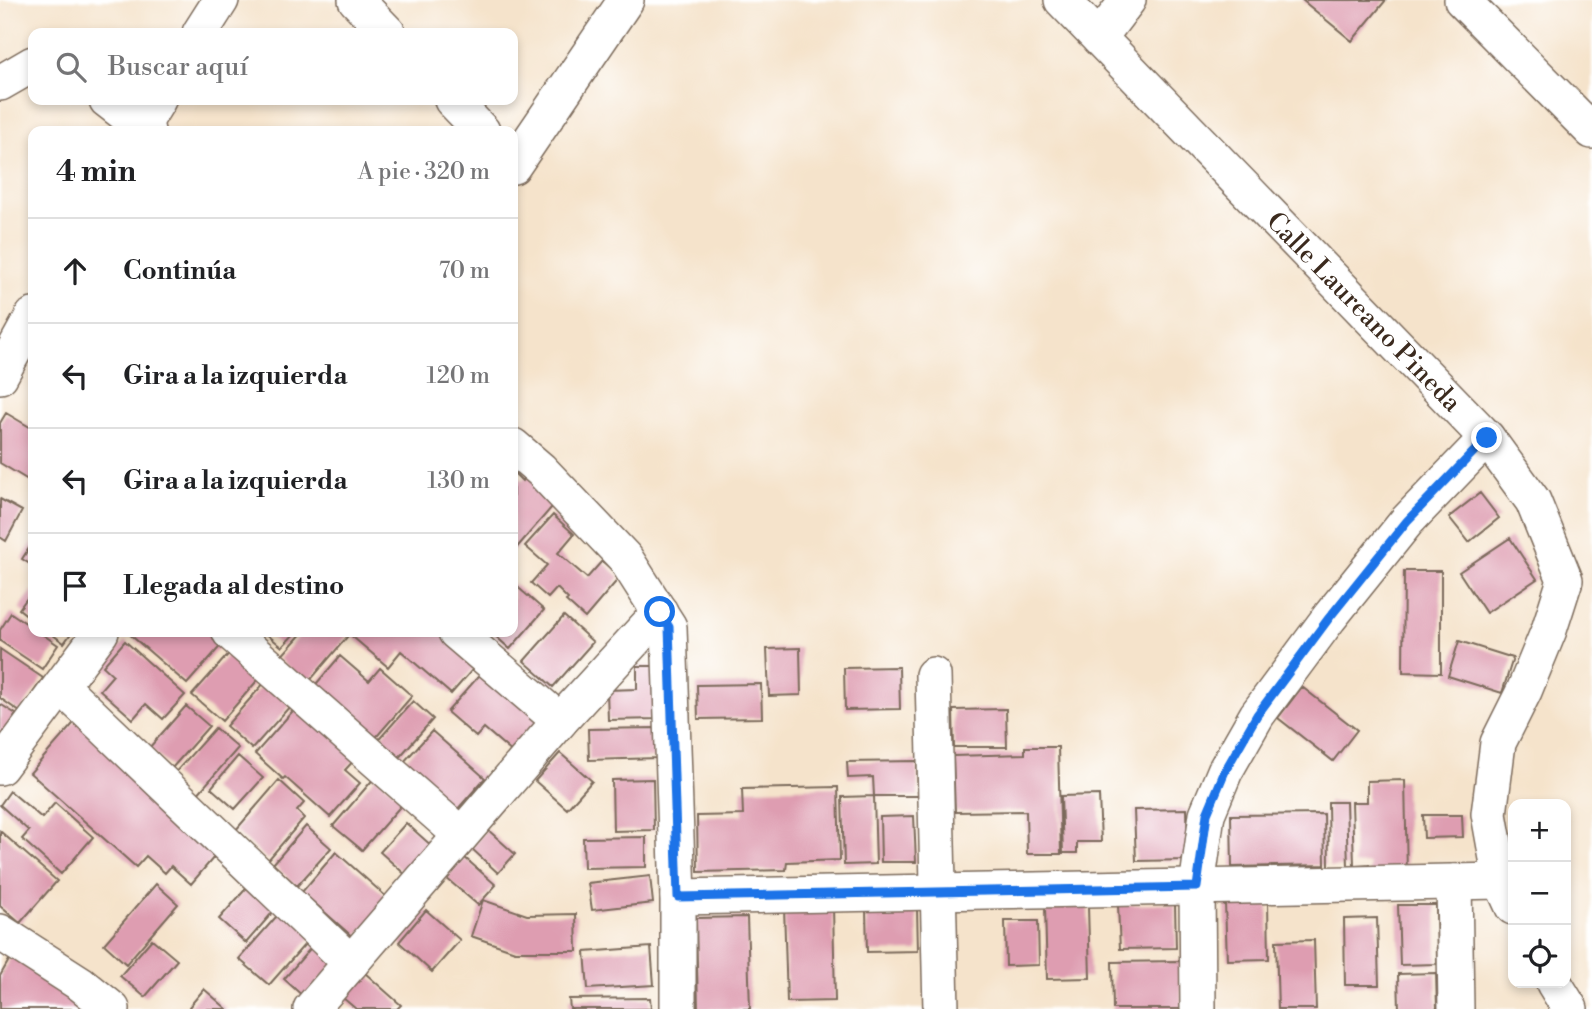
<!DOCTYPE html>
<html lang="es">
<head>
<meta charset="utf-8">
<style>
	body { margin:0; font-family:"Libre Bodoni",serif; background:#f2f2f2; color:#202124 }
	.controls { position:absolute; right:21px; bottom:21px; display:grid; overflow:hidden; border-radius:14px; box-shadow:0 4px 10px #0003 }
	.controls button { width:63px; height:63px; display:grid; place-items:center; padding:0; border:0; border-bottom:2px solid #e0e0e0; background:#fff; color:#202124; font:35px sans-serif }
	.stop { position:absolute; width:21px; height:21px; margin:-16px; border:5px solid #1a73e8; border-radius:50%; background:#fff }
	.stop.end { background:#1a73e8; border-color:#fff; box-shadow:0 2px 7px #0008 }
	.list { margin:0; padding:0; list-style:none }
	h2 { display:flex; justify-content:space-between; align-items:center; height:91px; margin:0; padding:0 28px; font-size:30px }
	h2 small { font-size:23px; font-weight:400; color:#757577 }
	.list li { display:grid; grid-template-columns:46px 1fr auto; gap:21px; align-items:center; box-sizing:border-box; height:105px; padding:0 28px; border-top:2px solid #e0e0e0 }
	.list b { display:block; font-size:26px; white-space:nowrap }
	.list em { font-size:23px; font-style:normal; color:#757577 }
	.icon { flex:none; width:38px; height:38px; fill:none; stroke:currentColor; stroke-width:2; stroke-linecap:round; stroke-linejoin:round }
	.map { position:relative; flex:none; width:1592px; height:1009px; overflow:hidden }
	.search { position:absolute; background:#fff; box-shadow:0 4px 10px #0003; left:28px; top:28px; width:490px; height:77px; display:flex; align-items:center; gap:18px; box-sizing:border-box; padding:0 24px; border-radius:14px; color:#757577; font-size:26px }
	.panel { position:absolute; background:#fff; box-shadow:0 4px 10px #0003; left:28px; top:126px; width:490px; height:511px; border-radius:14px }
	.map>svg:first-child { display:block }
	.building { fill:#de9db1 }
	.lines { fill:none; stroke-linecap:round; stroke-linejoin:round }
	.minor-casing { stroke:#7c6b5b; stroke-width:38 }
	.minor { stroke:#fff; stroke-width:35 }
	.route { stroke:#1a73e8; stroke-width:9 }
	.labels { text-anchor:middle; stroke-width:6; stroke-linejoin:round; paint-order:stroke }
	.street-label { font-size:26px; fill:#3b2a1e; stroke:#fff }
</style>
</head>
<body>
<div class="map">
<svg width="1592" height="1009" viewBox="0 0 1592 1009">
	<rect width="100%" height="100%" fill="#fff"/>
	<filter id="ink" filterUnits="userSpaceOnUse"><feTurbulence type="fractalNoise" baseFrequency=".0143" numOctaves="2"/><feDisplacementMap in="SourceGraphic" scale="14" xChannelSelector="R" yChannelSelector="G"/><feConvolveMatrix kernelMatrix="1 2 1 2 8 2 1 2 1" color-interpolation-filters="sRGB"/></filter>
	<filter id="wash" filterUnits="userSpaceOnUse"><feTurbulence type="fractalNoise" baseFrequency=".00686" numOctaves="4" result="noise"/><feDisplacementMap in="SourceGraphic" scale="28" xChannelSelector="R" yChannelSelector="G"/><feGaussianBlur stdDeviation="1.57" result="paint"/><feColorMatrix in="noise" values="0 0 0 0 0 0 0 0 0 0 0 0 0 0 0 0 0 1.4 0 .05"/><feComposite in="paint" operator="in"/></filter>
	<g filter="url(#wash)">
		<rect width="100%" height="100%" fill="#f5e3cb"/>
		<g id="blocks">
			<!-- building -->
			<path class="building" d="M1302,0H1386L1352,41Z
				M6,413L33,429V483L0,463V423Z
				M513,472L522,481L528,473L558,500L513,552Z
				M1480,493L1499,518L1469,542L1449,517Z
				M0,499L22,511L6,541L0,537Z
				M553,515L574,534L558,553L587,578L602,561L620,577L585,618L566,601L568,599L557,588L548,598L531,583L547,565L525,546Z
				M1510,538L1537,579L1486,613L1459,572Z
				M33,542V566L22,559Z
				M1404,571H1441V673L1403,672Z
				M513,583L544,610L510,649L491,632H513Z
				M33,590V620L19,609Z
				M11,613L33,628V632H39L58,645L42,669L0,641V630Z
				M564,616L593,642L553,687L524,661Z
				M49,632H72L64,643Z
				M127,632H213L224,642L187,684Z
				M264,632H296L282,647Z
				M303,632H343L348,636L307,684L279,659Z
				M347,632H447L480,661L451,694L401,651L388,667Z
				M125,641L185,695L163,719L146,704L133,719L100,690L113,675L103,666Z
				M1459,641L1513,658L1502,693L1448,676Z
				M800,648L801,695L769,696L767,649Z
				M0,649L43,678L20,712L0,698Z
				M233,649L262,675L222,721L192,695Z
				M340,656L369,681L380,668L412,696L371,743L311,690Z
				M637,666H658L660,719L608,720L607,690L637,689Z
				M899,667L900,709L845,710L844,668Z
				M485,669L542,719L513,753L484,728L476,737L447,712Z
				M265,682L291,705L252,749L226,726Z
				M761,684L762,718L698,719L697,685Z
				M1302,687L1357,730L1333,761L1278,718Z
				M413,701L433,719L395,762L374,745Z
				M0,704L16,714L0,742Z
				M298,705L357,757L345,770L360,783L330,817L285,777L283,779L255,754Z
				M186,706L209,726L172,768L149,748Z
				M1006,709L1007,747H954L953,710Z
				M79,717L220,850L191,884L171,866L165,873L146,856L136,867L30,773Z
				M215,728L238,748L196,796L173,775Z
				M657,728L658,758L589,760L588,729Z
				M432,731L485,778L456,811L402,764Z
				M1025,747H1058L1061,854H1027L1026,811L955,812L953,756L1025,754Z
				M560,753L592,781L567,809L535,781Z
				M238,756L263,778L235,809L211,788Z
				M917,761L918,796H874L873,777L848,778L847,762Z
				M376,776L405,801L362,850L333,826Z
				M653,779L654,830L613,831L612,780Z
				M279,780L304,803L297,811L304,818L268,860L235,831Z
				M1405,780L1407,875L1369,876V864L1354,865L1352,802H1367V781Z
				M838,787L840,860L787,862L786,870L698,872L697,816L743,815L742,789Z
				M10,791L42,818L55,803L93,837L61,874L22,839L29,831L0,805Z
				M1099,795L1101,842H1077V853H1063L1061,796Z
				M874,796L876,864L844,865L842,797Z
				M1328,802H1346L1348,867H1329Z
				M1187,809L1188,860L1136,861L1134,810Z
				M1324,814L1325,865L1232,867L1231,815Z
				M1423,815H1462L1463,837L1424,838Z
				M914,816L916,862H881L880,817Z
				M406,823L433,847L408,877L380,852Z
				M306,826L331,848L297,886L273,864Z
				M487,829L515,854L498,873L471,848Z
				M0,831L57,881L20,923L0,906Z
				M646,837V867L584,868L583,838Z
				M336,852L390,900L355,939L302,892Z
				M464,857L496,885L478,905L446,878Z
				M650,876L653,903L592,910L588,883Z
				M251,883L278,906L246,943L219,919Z
				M156,884L178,904L126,964L104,944Z
				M483,900L527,915L576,914L577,951H515L471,936Z
				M1268,902L1269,959L1227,960L1225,903Z
				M1175,904L1176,948L1120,949L1118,905Z
				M1398,905H1436L1437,964L1400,965Z
				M833,906L835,1001L787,1002L784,907Z
				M1088,906L1090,978L1047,979L1045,907Z
				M917,908L918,951L867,952L866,909Z
				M283,909L313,935L269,985L239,959Z
				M426,910L460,940L432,972L399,942Z
				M747,917L750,1009H698L696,918Z
				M1377,918L1379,985H1345L1344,919Z
				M1005,921H1038L1039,965L1006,966Z
				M152,939L177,960L145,997L120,976Z
				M1314,940L1316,1009H1278L1276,941Z
				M315,943L336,962L305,998L284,979Z
				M651,947L654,985L588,989L585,952Z
				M12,955L102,1009H0V976Z
				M1180,961L1182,1009H1113L1112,962Z
				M365,973L401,1005L397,1009H356L343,998Z
				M1436,973L1437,1009H1399L1398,974Z
				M204,989L227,1009H190L189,1007Z
				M650,998L651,1009H570L569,999Z"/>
		</g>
	</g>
	<g filter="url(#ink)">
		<use href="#blocks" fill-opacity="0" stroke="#7c6b5b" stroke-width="2"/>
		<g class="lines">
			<!-- minor casing -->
			<g class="minor-casing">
				<g id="minor">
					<path d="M356,0L388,33"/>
					<path id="s1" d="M1062,0L1487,438L1533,501L1565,580L1549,630L1524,691L1498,743L1489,814L1501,881L1513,907"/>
					<path d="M1462,0L1592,131"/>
					<path d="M200,33L221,0"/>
					<path d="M1099,38L1128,0"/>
					<path d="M0,83L33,64"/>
					<path d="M107,100L147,131"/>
					<path d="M452,100L482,131"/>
					<path d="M139,131L158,100"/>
					<path d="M513,166L626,0"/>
					<path d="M0,376L33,316"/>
					<path d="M513,446L541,470L625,558L669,627L678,897V1009"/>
					<path d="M230,632L461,835"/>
					<path d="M456,632L560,721"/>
					<path d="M933,675L941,1009"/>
					<path d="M61,686L351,963"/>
					<path d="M0,767L101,632"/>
					<path d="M1454,882L1456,1009"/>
					<path d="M678,897L1501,881"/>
					<path d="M0,932L81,984L112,1009"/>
					<path d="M1554,983L1570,1009"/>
					<path d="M311,1009L560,721L660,612"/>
					<path d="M1198,1009L1197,887L1207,814L1225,771L1257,715L1329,618L1407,521L1487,438"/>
				</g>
			</g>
			<!-- minor -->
			<use href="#minor" class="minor"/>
		</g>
	</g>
	<g class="lines" filter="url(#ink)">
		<!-- route -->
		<path class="route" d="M660,612L669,627L678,897L1197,887L1207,814L1225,771L1257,715L1329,618L1407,521L1487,438"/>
	</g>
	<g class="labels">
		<!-- street labels -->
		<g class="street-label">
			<text dy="9" stroke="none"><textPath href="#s1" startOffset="434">Calle Laureano Pineda</textPath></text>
		</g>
	</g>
</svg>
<div class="controls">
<button>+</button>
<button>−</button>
<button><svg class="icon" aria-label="locate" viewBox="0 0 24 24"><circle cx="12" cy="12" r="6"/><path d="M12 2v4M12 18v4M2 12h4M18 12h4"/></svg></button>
</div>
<div class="stop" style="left:660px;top:612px"></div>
<div class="stop end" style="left:1487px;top:438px"></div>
<div class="search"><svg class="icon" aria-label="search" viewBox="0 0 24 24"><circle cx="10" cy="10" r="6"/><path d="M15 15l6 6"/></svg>Buscar aquí</div>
<section class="panel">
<h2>4 min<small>A pie · 320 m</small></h2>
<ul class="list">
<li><svg class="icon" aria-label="ahead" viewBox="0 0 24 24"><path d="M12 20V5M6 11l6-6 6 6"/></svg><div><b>Continúa</b></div><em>70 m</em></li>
<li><svg class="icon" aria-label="left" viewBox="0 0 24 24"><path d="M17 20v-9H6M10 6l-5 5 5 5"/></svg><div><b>Gira a la izquierda</b></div><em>120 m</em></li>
<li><svg class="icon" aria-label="left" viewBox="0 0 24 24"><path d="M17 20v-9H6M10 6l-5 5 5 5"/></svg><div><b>Gira a la izquierda</b></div><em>130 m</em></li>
<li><svg class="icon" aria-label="arrive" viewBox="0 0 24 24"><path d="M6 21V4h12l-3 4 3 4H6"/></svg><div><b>Llegada al destino</b></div></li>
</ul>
</section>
</div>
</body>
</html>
